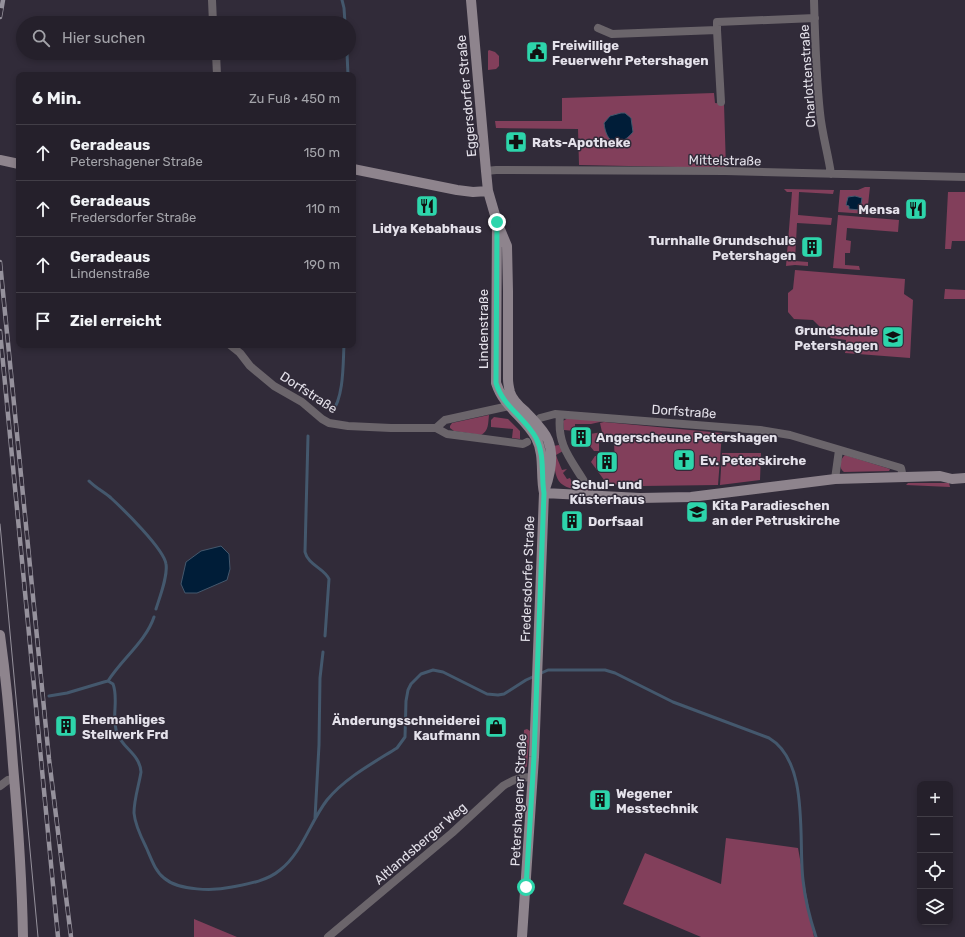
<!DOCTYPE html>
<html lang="de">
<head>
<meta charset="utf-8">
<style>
	body { margin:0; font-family:Rubik,sans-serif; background:#312d37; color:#f1f3f6 }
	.controls { position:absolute; right:12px; bottom:12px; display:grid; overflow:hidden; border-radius:8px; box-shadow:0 2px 6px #0003 }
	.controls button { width:36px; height:36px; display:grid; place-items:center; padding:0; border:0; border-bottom:1px solid #423e47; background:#25202b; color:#f1f3f6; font:20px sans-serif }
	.stop { position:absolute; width:12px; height:12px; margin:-9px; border:3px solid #2dd5ab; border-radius:50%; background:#fff }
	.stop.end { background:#2dd5ab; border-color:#fff; box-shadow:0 1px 4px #0008 }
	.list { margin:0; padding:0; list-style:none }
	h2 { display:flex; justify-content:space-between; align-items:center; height:52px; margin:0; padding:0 16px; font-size:17px }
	h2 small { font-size:13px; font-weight:400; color:#a3a3a9 }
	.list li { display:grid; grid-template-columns:26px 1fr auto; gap:12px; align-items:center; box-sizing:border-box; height:56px; padding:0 16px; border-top:1px solid #423e47 }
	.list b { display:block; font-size:15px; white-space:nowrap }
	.list p { margin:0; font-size:13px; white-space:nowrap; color:#a3a3a9 }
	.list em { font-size:13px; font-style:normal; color:#a3a3a9 }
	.icon { flex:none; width:22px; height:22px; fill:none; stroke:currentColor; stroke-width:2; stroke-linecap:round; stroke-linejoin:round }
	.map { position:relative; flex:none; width:965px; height:937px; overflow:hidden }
	.search { position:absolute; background:#25202b; box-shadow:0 2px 6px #0003; left:16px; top:16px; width:340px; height:44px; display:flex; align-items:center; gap:10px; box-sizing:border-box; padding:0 14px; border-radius:22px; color:#a3a3a9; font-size:15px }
	.panel { position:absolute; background:#25202b; box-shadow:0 2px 6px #0003; left:16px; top:72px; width:340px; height:276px; border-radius:8px }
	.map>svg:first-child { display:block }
	.green { fill:#823f5b }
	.water { fill:#001d38; stroke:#44586d }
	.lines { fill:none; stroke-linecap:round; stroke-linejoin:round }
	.stream { stroke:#44586d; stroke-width:3 }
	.street { stroke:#6b656b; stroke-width:8 }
	.secondary { stroke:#8e848d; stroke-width:10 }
	.tram { stroke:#95919c; stroke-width:1 }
	.rail-casing { stroke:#95919c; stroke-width:4.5 }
	.rail { stroke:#312b39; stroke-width:3; stroke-dasharray:9; stroke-linecap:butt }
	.route { stroke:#2dd5ab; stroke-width:5 }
	.labels { text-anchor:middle; stroke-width:3; stroke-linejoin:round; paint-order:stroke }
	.poi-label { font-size:13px; font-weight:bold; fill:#e4e1ea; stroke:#312b39; text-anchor:start }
	.street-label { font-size:13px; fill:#e4e1ea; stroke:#312b39 }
</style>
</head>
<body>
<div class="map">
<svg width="965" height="937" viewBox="0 0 965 937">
	<rect width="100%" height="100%" fill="#312b39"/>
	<!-- green -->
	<path class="green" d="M489,50L495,52L499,56V66L496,69L488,70V51Z
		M714,93L715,103L724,104L726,168L579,165L578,129L496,128L495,121H562V98Z
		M865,187H870L867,214L838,212L840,190H858Z
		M784,189L834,190L833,194L799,192L798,215L832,218L831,225L797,223L795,261L808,262V266L795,265L786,266L792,192H787Z
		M948,192H965V241H952L951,249H945Z
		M838,215L899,220L898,232L847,228L846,240L851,241L850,253H845V265L859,266L860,270L833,268Z
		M795,270L905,279L904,294L913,300L910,358L845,353L846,340L831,338L813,320L794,319L788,312V293L793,289Z
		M945,289L965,290V299H944Z
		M489,415C488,423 489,431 481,435L454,431L450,428V426L452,423Z
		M494,417L508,419L520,431V439L512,438L513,429L491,427V420Z
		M568,418L604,421L591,424H575V431L564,430L563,421Z
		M604,422L722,433L718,485L642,486L607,484L591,462L595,456H599V469L615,468L614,441L599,442V451H594L590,446V434L602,432L600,423Z
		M559,445L563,451L556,455L557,458L562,470L567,469L563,473L567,479L570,478L573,484L580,481L583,485L587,486L591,491C554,489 555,481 553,446Z
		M722,453H761L760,480L720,485Z
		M845,455L890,469L889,471L844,472C838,468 840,459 845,455Z
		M908,483H949L950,487L906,485Z
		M527,729L530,731L527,766L522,773L524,730Z
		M726,838L798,848L814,937H701L623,904L645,853L721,884Z
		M194,919L237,937H194Z"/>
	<!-- water -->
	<path class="water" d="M621,113H625L631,118L633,132C619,149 606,144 604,123L610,116Z
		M855,196L862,198L860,210L849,209V206L846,205L848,197Z
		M221,546L229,554L230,569L227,580L197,593H185L181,584L186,562L201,551Z"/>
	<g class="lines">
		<!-- stream -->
		<path class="stream" d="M342,0L344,8L345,23
			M347,53L348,75
			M332,412C344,397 343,363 344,345
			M308,436L305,552C308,565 324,568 329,579L325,636
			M89,481C96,488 104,492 111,498C123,509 164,549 166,564C168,576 160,596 156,609
			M108,681C122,659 146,641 154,617
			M49,696L67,693L104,682L108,681L113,684C119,699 111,717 117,733C122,748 140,754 141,772C139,785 134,799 134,813C135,825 141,837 146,847C151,858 155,871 164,878C179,891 214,891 232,887C248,884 267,881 280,870C302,853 310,822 327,800C345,778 373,763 397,748L405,737L406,701L408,690L411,684L421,674L433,670L443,672L487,694L498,695L504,694L526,680L548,670H605L615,673L673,702L769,738C810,762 798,840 803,880C805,899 810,919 816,937
			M315,818L319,745L320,678L323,652"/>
		<!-- street -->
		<path class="street" d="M212,0L213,23
			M814,0C815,38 816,76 820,113C822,134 828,153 831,174
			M598,28L612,34L717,30V22L815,18
			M717,30L721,102
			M216,53L217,75
			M486,171L496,170L725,171L965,177
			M230,345L240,353L250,366L274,386L302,402L322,419L329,423L348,426L391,428H436L447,434L523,444L527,442
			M560,415C557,444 569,457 584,481
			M530,426L540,418L555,414L760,430L790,435L901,468L903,477
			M436,428L445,420L509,406L513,403
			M835,479L839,450
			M0,786L8,780L14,779
			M328,937L452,833L503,786C513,780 520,777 532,777"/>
		<!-- secondary -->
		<path class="secondary" d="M471,0L486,171L488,191L497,222L507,246L508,291V379C508,383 509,388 510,392C512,399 519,406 525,411C533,420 544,430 548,440C554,455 550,475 545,489
			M0,160L19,164
			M353,169L457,190L473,192L488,191
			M497,222L496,383C504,408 525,417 536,438C545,455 540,475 544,493L534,757L522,937
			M544,493L640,498L691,497L835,479L940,476L952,479L965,478
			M0,635C6,678 10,721 13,765C18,822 22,879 23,937"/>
		<!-- tram -->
		<path class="tram" d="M0,524L38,937"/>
		<!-- rail casing -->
		<g class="rail-casing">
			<path id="rail" d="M0,17L3,0
				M0,262L49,759L71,937
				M0,331L58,937"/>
		</g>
		<!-- rail -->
		<use href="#rail" class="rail"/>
	</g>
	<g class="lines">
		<!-- route -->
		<path class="route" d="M497,222L496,383C503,407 525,417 536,438C545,455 541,475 544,493L534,757L526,887"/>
	</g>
	<!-- icons -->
	<defs>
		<g id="civic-square" transform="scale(1.15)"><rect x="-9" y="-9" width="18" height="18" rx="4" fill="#2dd5ab" stroke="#312b39"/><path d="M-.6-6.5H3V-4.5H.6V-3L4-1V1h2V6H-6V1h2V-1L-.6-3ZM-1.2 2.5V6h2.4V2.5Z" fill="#111"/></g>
		<g id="pharmacy-square" transform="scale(1.15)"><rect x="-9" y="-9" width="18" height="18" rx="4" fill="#2dd5ab" stroke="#312b39"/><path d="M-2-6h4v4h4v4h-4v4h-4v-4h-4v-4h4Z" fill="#111"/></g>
		<g id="restaurant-square" transform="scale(1.15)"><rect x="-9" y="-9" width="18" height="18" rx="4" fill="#2dd5ab" stroke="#312b39"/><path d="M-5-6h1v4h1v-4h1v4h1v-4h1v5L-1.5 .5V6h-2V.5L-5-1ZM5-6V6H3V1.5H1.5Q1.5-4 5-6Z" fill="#111"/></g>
		<g id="building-square" transform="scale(1.15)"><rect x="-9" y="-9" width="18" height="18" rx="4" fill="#2dd5ab" stroke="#312b39"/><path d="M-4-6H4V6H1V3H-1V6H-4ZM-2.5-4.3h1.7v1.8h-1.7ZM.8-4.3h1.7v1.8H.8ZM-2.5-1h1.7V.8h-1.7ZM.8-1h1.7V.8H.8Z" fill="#111"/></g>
		<g id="school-square" transform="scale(1.15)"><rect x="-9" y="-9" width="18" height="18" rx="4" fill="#2dd5ab" stroke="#312b39"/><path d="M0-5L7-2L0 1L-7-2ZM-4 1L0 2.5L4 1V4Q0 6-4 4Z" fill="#111"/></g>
		<g id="church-square" transform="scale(1.15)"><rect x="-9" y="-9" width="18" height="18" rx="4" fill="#2dd5ab" stroke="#312b39"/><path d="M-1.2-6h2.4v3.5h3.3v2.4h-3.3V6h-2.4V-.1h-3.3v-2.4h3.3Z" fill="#111"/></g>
		<g id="shop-square" transform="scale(1.15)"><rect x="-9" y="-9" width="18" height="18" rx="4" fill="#2dd5ab" stroke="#312b39"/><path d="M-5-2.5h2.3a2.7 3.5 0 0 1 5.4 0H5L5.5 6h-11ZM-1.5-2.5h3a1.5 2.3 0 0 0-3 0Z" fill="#111"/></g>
	</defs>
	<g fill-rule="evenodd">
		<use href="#civic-square" x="537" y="52"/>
		<use href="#pharmacy-square" x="516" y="142"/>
		<use href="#restaurant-square" x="427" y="206"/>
		<use href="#restaurant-square" x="916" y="209"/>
		<use href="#building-square" x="812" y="247"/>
		<use href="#school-square" x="893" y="337"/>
		<use href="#building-square" x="581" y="437"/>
		<use href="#church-square" x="684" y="460"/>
		<use href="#building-square" x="607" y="462"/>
		<use href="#school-square" x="697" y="512"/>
		<use href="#building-square" x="572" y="521"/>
		<use href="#building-square" x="66" y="726"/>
		<use href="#shop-square" x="496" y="727"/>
		<use href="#building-square" x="600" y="800"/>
	</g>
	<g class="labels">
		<!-- poi labels -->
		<g class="poi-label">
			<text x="552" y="50">Freiwillige<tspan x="552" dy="15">Feuerwehr Petershagen</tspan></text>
			<text x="532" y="147">Rats-Apotheke</text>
			<text x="900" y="214" text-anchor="end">Mensa</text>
			<text x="427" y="233" text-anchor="middle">Lidya Kebabhaus</text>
			<text x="796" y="245" text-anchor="end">Turnhalle Grundschule<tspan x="796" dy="15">Petershagen</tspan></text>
			<text x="878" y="335" text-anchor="end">Grundschule<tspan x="878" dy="15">Petershagen</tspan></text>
			<text x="596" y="442">Angerscheune Petershagen</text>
			<text x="700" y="465">Ev. Peterskirche</text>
			<text x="607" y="489" text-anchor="middle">Schul- und<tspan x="607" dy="15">Küsterhaus</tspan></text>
			<text x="712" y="510">Kita Paradieschen<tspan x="712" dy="15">an der Petruskirche</tspan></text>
			<text x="588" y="526">Dorfsaal</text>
			<text x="82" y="724">Ehemahliges<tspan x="82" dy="15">Stellwerk Frd</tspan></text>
			<text x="480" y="725" text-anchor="end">Änderungsschneiderei<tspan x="480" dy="15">Kaufmann</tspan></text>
			<text x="616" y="798">Wegener<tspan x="616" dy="15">Messtechnik</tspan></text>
		</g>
		<!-- street labels -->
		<g class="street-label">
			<text transform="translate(807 76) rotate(-94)" y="5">Charlottenstraße</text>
			<text transform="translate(466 96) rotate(-95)" y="5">Eggersdorfer Straße</text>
			<text transform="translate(725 160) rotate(1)" y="5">Mittelstraße</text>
			<text transform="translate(483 329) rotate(-90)" y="5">Lindenstraße</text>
			<text transform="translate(309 392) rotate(33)" y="5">Dorfstraße</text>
			<text transform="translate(684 411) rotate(4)" y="5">Dorfstraße</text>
			<text transform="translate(527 579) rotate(-88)" y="5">Fredersdorfer Straße</text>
			<text transform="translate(518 800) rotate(-87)" y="5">Petershagener Straße</text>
			<text transform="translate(420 843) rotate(-41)" y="5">Altlandsberger Weg</text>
		</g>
	</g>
</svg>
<div class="controls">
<button>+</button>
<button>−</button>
<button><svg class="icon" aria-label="locate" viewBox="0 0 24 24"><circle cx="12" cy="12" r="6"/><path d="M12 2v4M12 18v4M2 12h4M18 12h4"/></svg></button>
<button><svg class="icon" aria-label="layers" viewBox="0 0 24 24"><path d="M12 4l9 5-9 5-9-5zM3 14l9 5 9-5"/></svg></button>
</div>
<div class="stop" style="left:526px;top:887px"></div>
<div class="stop end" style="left:497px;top:222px"></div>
<div class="search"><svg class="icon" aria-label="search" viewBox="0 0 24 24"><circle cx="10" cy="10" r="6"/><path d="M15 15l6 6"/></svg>Hier suchen</div>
<section class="panel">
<h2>6 Min.<small>Zu Fuß · 450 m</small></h2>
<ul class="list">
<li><svg class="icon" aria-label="ahead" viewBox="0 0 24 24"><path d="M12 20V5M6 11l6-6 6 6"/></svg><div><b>Geradeaus</b><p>Petershagener Straße</p></div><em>150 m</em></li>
<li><svg class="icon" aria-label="ahead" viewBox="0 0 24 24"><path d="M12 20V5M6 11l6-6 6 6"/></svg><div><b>Geradeaus</b><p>Fredersdorfer Straße</p></div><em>110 m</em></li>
<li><svg class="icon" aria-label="ahead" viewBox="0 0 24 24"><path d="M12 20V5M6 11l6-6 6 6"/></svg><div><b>Geradeaus</b><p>Lindenstraße</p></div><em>190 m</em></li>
<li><svg class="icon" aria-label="arrive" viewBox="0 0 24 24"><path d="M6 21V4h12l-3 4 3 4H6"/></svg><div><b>Ziel erreicht</b></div></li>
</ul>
</section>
</div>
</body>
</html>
